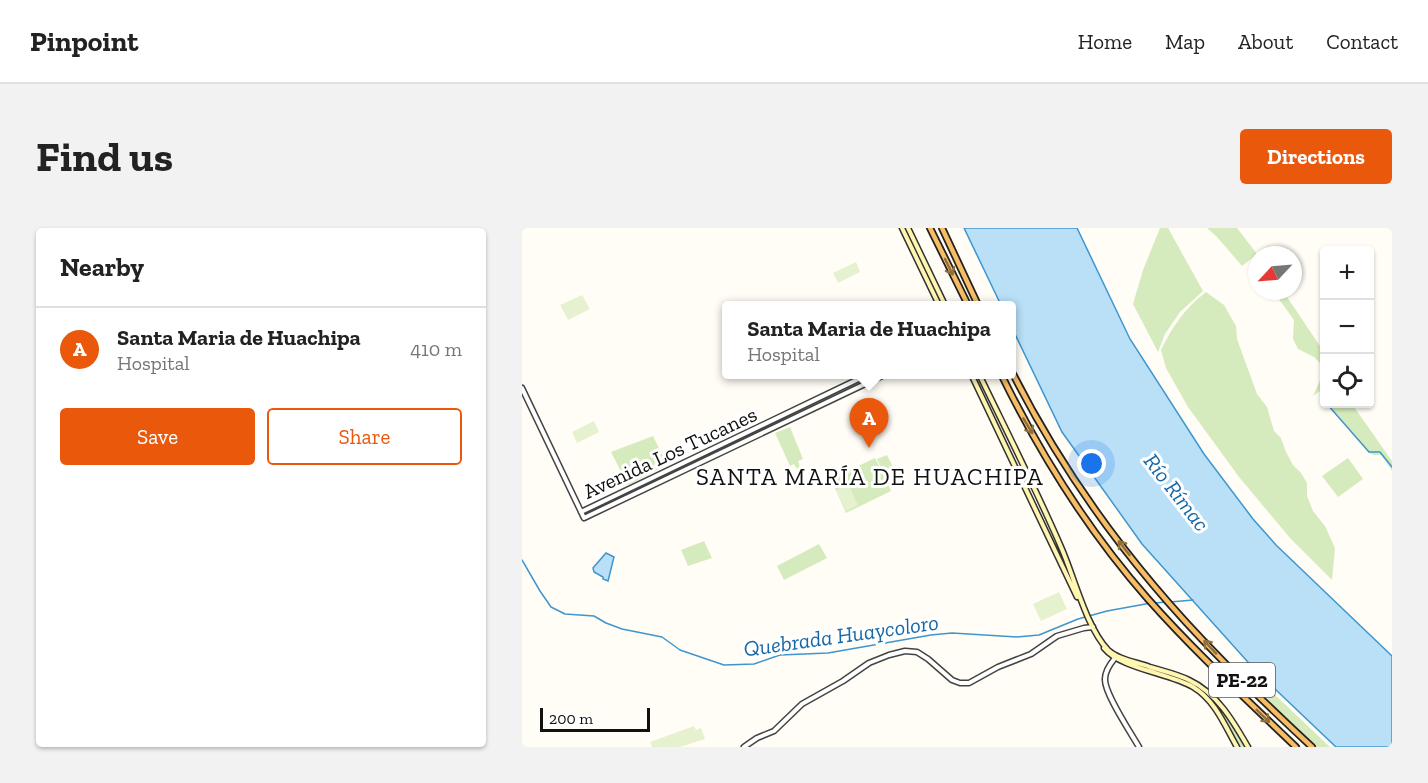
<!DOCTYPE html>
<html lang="en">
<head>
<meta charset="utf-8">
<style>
	body { margin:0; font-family:"Zilla Slab",serif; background:#f2f2f2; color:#222 }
	.controls { position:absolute; right:18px; top:18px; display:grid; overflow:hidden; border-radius:6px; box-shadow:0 2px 4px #0004 }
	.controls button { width:54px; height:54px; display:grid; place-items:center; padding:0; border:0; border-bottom:2px solid #e0e0e0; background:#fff; color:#222; font:30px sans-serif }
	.compass { position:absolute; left:726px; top:18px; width:54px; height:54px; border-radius:50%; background:#fff; box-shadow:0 2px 4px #0004; rotate:244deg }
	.scale { position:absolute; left:18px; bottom:15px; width:110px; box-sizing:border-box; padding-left:6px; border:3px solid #111; border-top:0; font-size:16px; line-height:21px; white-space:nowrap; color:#111; -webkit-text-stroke:4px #fff; paint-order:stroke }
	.you { position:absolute; left:570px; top:236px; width:21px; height:21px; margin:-15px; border:4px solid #fff; border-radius:50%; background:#1a73e8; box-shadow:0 0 0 9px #1a73e833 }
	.badge { display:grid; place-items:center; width:39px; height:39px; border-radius:50%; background:#ea580c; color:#fff; font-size:20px; font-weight:700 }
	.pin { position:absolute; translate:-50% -50px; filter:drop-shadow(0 2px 3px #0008) }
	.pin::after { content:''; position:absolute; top:32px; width:21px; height:18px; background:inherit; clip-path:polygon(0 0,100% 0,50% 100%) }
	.popup { position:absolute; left:200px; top:73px; width:294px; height:78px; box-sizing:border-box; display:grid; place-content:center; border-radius:6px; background:#fff; filter:drop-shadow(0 2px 4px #0005); font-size:20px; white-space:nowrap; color:#767676 }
	.popup b { font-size:22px; color:#222 }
	.popup::after { content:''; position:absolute; left:50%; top:100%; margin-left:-12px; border:12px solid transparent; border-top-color:#fff }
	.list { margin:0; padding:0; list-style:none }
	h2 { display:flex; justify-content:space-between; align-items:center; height:78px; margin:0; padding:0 24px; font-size:26px }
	h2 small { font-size:20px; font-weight:400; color:#767676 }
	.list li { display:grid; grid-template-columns:39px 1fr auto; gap:18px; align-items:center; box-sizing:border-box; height:84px; padding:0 24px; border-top:2px solid #e0e0e0 }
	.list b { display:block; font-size:22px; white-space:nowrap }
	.list p { margin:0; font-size:20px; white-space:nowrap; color:#767676 }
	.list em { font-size:20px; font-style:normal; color:#767676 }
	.actions { display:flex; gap:12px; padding:18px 24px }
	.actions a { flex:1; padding:14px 0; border:2px solid #ea580c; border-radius:6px; text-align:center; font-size:21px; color:#ea580c }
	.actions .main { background:#ea580c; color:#fff }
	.icon { flex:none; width:33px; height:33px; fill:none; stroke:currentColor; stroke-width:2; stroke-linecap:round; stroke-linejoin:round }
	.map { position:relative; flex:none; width:870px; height:519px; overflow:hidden; border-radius:6px }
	header { display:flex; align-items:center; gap:36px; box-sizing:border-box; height:84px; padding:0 30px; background:#fff; border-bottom:2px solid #e0e0e0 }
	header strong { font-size:28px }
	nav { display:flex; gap:33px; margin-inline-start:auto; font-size:21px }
	.intro { display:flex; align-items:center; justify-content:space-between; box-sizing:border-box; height:144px; padding:0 36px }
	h1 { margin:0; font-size:42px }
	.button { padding:15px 27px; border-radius:6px; background:#ea580c; color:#fff; font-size:21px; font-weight:700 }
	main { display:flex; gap:36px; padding:0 36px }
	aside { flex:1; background:#fff; border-radius:6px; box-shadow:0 2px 4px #0004 }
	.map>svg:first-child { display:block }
	.green { fill:#d5ebbd }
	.pitch { fill:#e6f2cf }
	.water { fill:#b9e0f7; stroke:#3f96cf; stroke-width:1.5 }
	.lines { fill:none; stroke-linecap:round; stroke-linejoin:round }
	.stream { stroke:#3f96cf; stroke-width:1.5 }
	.tertiary-casing { stroke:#444; stroke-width:7 }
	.secondary-casing { stroke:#333; stroke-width:7 }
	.trunk-casing { stroke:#222; stroke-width:8 }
	.tertiary { stroke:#fff; stroke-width:4 }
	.secondary { stroke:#fff6b0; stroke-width:4 }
	.trunk { stroke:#f7bc64; stroke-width:4.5 }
	.oneway { stroke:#906f3f }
	.labels { text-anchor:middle; stroke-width:6; stroke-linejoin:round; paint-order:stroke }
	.shield { fill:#fff; stroke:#585858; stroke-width:1.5 }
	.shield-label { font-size:20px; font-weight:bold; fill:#111 }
	.street-label { font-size:21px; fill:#111; stroke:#fff }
	.water-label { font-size:22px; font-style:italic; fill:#1768a6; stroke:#fff }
	.quarter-label { font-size:24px; letter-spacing:1.5px; fill:#111; stroke:#fff }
</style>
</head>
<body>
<header>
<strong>Pinpoint</strong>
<nav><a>Home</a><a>Map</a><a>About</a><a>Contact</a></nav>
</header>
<div class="intro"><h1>Find us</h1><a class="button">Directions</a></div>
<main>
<aside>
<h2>Nearby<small></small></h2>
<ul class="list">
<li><span class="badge">A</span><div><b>Santa Maria de Huachipa</b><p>Hospital</p></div><em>410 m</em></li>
</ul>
<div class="actions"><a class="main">Save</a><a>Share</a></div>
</aside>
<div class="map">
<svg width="870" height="519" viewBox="0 0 870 519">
	<rect width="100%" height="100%" fill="#fffdf5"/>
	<!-- green -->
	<path class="green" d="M638,0H646L681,63L658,84L643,106L636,124L611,76L621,42Z
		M685,0H715L735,26L720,38L695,9Z
		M751,63H761L802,124V160L791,168L801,146L798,135L792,129L776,121L771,111L772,92Z
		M684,64L702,77L714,98L715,111L735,166L745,179L752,203L759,210L764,224L771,237L779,245L785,255V268L791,283L803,298L813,320L810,352L768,310L717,249L666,179L644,140L639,122C650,99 663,80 684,64Z
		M334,154L335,158L249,199L246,196Z
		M805,176H830L870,233V243L859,227H852L847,225Z
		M242,198L244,201L242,202L157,243L155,241Z
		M268,199L281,231L276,233L278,239L275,241L272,236L268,238L253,205Z
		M131,208L145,237L106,257L89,224Z
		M365,227L379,255L368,260L369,263L324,285L309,251L353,230L361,244L355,231Z
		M826,230L841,251L816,269L800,248Z
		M150,242L152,244L151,246L65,287L63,285V283Z
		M182,313L190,330L166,338L159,322Z
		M297,316L305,330L262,352L255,338Z
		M640,445C684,452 703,485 725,519H717L698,485L669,457Z
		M751,465L808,519H795L745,471Z"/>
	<!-- pitch -->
	<path class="pitch" d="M334,34L338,44L316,55L311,45Z
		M60,67L68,81L46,92L38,77Z
		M72,193L77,204L55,215L50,204Z
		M326,256L336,277L324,283L314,262Z
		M537,364L545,381L519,393L511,376Z
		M172,498L174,502L179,500L183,511L158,519H130L128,514Z"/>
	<!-- water -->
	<path class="water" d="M442,0H555L608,111L682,226L731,291L754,317L870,428V519H814L733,442L620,316L540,204L490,100V77H479Z
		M84,325L92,329L86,353L81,351V349L72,344L71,340Z"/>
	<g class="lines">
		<!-- stream -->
		<path class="stream" d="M805,176L847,224H858L870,239
			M0,332L18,363L29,379L43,386L72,388L84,395L100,401L140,409L158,422L202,437L232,436L258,427L306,425L409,407L430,405L495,409L517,407L556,391L585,383L629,375
			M648,374L671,372
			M633,375L644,374"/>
		<!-- tertiary casing -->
		<g class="tertiary-casing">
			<path id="tertiary" d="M0,160L62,290L364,146
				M59,284L347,146
				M593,430C588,436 583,443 583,451C582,465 609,505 617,519
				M222,519L235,510L252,503L280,476L321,453L347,435L367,427L383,423L395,424L406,431L430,452L438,455H447L476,439L509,426L535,408L562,400L571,399"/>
		</g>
		<!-- secondary casing -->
		<g class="secondary-casing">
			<path id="secondary" d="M380,0L417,77
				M386,0L423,77
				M449,146L555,369
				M457,146C485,204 514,261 539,319C552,348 564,399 586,422C597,432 615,434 628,439C641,443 655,446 667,452C695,465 711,493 726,519
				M582,420C599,441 647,445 671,459C693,472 703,498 715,519"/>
		</g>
		<!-- trunk casing -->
		<g class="trunk-casing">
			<path id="trunk" d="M408,0L446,77
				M420,0L456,77
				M490,144C543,249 615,346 698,430C728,461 759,490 790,519
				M479,146C518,226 567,304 626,371C672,423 724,471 774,519"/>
		</g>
		<!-- tertiary -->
		<use href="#tertiary" class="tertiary"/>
		<!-- secondary -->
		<use href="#secondary" class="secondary"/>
		<!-- trunk -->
		<use href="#trunk" class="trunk"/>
	</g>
	<!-- one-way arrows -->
	<defs><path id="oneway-shaft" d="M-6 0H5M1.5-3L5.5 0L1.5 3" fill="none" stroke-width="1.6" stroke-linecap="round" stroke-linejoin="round" transform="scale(1.5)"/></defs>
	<g class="oneway">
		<use href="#oneway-shaft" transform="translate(427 39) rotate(64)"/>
		<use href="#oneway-shaft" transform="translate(506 198) rotate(59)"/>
		<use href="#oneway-shaft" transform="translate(602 320) rotate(-128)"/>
		<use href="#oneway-shaft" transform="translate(688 419) rotate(-133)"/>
		<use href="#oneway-shaft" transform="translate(741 488) rotate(44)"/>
	</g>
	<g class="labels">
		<!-- shield labels -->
		<rect class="shield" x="687" y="435" width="66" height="34" rx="4.5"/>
		<g class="shield-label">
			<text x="720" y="459">PE-22</text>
		</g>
		<!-- street labels -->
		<g class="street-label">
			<text transform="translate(148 225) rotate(-25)" y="7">Avenida Los Tucanes</text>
		</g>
		<!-- water labels -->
		<g class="water-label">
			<text transform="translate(655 264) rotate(52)" y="8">Río Rímac</text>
			<text transform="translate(319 407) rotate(-8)" y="8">Quebrada Huaycoloro</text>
		</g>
		<!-- quarter labels -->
		<g class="quarter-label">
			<text x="348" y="257">SANTA MARÍA DE HUACHIPA</text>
		</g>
	</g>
</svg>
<div class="controls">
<button>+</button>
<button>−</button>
<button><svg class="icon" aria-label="locate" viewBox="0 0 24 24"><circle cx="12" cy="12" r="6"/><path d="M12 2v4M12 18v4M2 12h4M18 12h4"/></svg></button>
</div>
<svg class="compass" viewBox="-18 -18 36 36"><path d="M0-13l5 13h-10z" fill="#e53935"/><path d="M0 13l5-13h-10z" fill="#767676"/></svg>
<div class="scale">200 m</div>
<div class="you"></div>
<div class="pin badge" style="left:347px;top:220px">A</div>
<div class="popup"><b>Santa Maria de Huachipa</b>Hospital</div>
</div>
</main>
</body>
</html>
